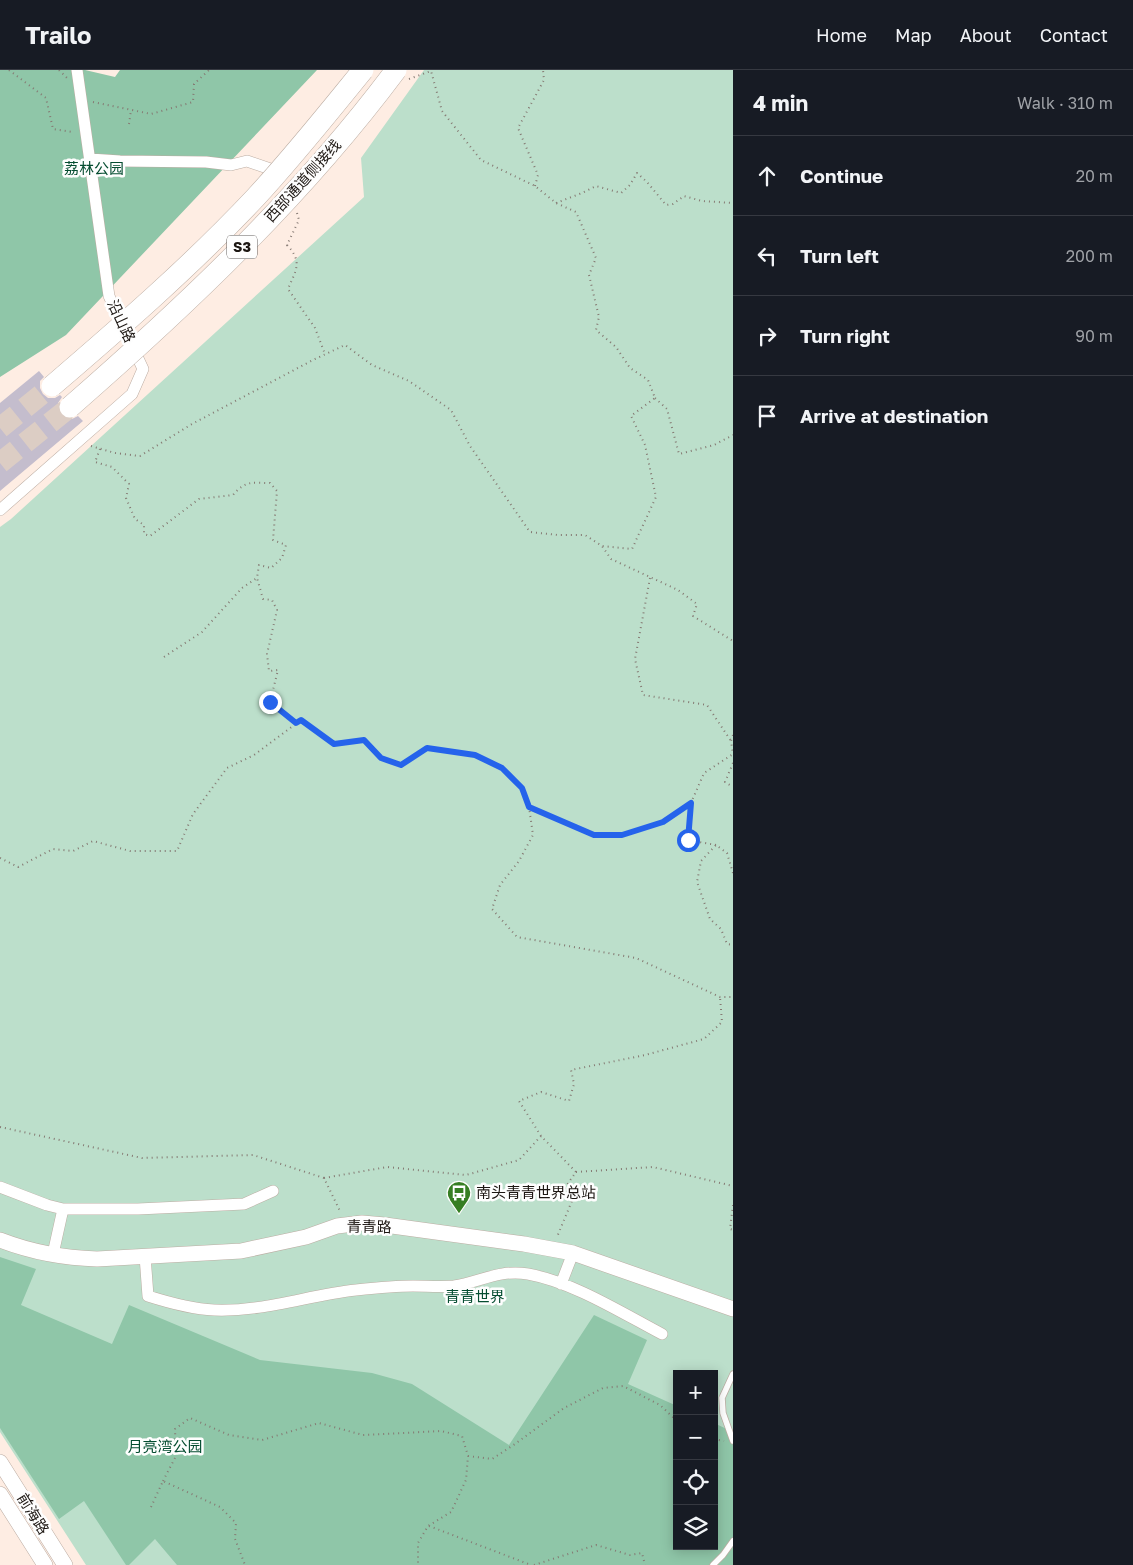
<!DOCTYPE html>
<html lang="en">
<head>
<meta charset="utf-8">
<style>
	body { margin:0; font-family:"Golos Text","Noto Sans SC",sans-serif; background:#242831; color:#f1f3f6 }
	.controls { position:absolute; right:15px; bottom:15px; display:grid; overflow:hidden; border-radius:0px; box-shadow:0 2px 12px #0003 }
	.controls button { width:45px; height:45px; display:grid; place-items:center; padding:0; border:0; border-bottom:1px solid #363941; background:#171b24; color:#f1f3f6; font:25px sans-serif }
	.stop { position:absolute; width:15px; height:15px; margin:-11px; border:4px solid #2563eb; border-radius:50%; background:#fff }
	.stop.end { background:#2563eb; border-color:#fff; box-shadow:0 1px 5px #0008 }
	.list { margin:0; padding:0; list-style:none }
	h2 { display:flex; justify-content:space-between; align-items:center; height:65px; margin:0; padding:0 20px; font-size:21px }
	h2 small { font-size:16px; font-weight:400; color:#9ea1a6 }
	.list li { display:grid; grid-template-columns:32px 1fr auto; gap:15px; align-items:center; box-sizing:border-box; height:80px; padding:0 20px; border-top:1px solid #363941 }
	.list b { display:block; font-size:19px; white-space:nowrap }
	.list em { font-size:16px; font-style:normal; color:#9ea1a6 }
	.icon { flex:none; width:28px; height:28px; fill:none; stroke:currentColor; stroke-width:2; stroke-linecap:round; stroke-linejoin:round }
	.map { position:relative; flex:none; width:733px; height:1495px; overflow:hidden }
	header { display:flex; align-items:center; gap:30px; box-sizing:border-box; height:70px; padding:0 25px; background:#171b24; border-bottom:1px solid #363941 }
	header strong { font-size:24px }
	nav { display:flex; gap:28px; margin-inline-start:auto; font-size:18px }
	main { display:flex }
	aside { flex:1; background:#171b24 }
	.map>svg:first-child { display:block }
	.green { fill:#bcdfcb; fill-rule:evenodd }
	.forest { fill:#8fc6a8 }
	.building { fill:#c4bdcd }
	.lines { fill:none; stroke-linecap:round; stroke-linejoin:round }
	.motorway-tunnel { stroke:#dccdc4; stroke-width:21; stroke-dasharray:21 11; stroke-linecap:butt }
	.service-casing { stroke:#bcada3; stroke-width:7 }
	.minor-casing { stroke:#bcada3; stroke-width:12 }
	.tertiary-casing { stroke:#bcada3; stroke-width:16 }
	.path { stroke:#857a73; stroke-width:2; stroke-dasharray:1 4; stroke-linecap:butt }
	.service { stroke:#fff; stroke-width:5.5 }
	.minor { stroke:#fff; stroke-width:11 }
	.tertiary { stroke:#fff; stroke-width:15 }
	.motorway-bridge-casing { stroke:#bcada3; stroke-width:22; stroke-linecap:butt }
	.motorway-bridge { stroke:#fff; stroke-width:21 }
	.route { stroke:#2563eb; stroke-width:6 }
	.labels { text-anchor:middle; stroke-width:5; stroke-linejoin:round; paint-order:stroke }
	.shield { fill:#fefefe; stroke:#605c5a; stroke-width:1 }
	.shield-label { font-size:14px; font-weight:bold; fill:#1d1713 }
	.park-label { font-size:15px; fill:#054d31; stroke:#fefefe }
	.street-label { font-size:15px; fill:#1d1713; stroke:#fefefe }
	.poi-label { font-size:15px; fill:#1d1713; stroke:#fefefe; text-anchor:start }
</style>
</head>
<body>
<header>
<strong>Trailo</strong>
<nav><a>Home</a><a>Map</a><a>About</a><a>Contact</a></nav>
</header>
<main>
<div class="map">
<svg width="733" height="1495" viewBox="0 0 733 1495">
	<rect width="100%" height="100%" fill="#feede3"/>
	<!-- green -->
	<path class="green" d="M424,0H733V1495H86L0,1362V457L11,449L364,127L361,88ZM677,1304H714V1476H677Z"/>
	<!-- forest -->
	<path class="forest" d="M0,0H85L115,7L120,0H317L66,265L0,307Z
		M0,1187L36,1199L21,1235L112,1274L129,1235L260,1290L372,1303L412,1314L509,1375L594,1245L647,1270L628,1314L677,1336V1476H714V1353L733,1362V1495H177L155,1469L129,1495H126L84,1431L59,1449L0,1358Z"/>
	<!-- building -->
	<path class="building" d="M39,301L44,307L40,311V318L43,324L48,328H55L60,325L62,327L58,333V339L61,346L66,349H72L78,346L83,351L0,421V333Z"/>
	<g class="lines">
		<!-- motorway-tunnel -->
		<path class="motorway-tunnel" d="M0,358L52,316
			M0,393L70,337"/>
		<!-- service casing -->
		<g class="service-casing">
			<path id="service" d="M733,1304L722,1328L723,1343L733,1371
				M713,1495L723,1485L733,1471"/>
		</g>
		<!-- minor casing -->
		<g class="minor-casing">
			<path id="minor" d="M90,89L120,91L206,92L231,95L247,91L282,103
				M0,440L132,324L143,299L109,226L77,0
				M0,1117L47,1135L63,1139H138L244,1134L273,1121
				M53,1184L63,1139
				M145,1186L148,1226C170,1233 191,1239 214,1240C263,1242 309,1225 356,1220C375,1218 394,1216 413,1216C426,1216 441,1217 454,1216C480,1212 500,1199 528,1204C573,1212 622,1243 662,1264
				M561,1214L573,1183"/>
		</g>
		<!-- tertiary casing -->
		<g class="tertiary-casing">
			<path id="tertiary" d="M0,1170C31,1182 64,1188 97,1189L241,1181L306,1167L337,1156L362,1153L385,1155L524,1174L573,1183L733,1239
				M0,1392L65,1495
				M0,1424L45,1495"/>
		</g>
		<!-- path -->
		<path class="path" d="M9,0L46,28L53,59L73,62
			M59,0L67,8
			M409,9L431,1L442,41L481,90L535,116L556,133L576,142L596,188L589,205L599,247L596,260L616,277L630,298L648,310L655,328L631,346L645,375L656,427L632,479L602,476
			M93,32L151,44L193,32L194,14L209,0
			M129,54L131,40
			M535,116L538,105L518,58L544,10L543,0
			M556,133L582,123L596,116L621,123L630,115L637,103L647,112L666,135L673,134L684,126L702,131L733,133
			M297,143L299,150L287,175C303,192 296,200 288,219L315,258L325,284
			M655,328L667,339L679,384L714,375L733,365
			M91,376L115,383L140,386L192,354L313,290L345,275L372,295L409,311L451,340L470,376L530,462L558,465H585L602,476L611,489L678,520L697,534L693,546L733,571
			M100,379L95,392L112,397L129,414L126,428L135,449L144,455V464L150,466L199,429L233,425C246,410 251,413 270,413L277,421L273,470L286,475L282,488L271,498L259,495L257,508L263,529L272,530L277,540L267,584L269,601L278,600L270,632L296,653
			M650,508L635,589L643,625L707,635L731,671
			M164,587L202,562L242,518L257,508
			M733,665L731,671L733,684
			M733,693L725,712L733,717
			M691,733L663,753L622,765H594L529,737L533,765L519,791L500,815L492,839L517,867L636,888L720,927H733
			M716,775L688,770L691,733L704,703L733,684
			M0,788L18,797L53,779L73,781L93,771L130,781H177L193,744L227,698L254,685L301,650L334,674L364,670L381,688L401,695L427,678L475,685L502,698L522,718L529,737
			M733,803L727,783L716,775L701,791L697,812L710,849L721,859L727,874L733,875
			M0,1057L142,1088L253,1085L324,1108L341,1143
			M541,1066L519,1031L541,1022L569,1031L574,1014L571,1000L645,985L704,969L722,952L720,927
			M576,1102L653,1097L733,1116
			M324,1108L387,1097L466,1105L519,1090L541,1066L576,1102L564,1119L574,1126L557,1167
			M733,1135L730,1159L733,1160
			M714,1369L724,1371
			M468,1386L492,1389L515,1374L564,1338L603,1318L623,1316L660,1335L677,1351
			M163,1411L176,1386L175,1359L190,1348L229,1365L262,1370L319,1353L363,1365L441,1361L462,1366L468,1386L466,1410L451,1442L428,1456L418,1473V1495
			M151,1437L163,1411L220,1437L236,1453L235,1469L245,1495
			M429,1456L531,1495
			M534,1495L596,1475L630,1485L642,1483L645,1495"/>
		<!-- service -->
		<use href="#service" class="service"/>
		<!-- minor -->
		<use href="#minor" class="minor"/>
		<!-- tertiary -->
		<use href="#tertiary" class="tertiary"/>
		<!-- motorway-bridge casing -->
		<g class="motorway-bridge-casing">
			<path id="motorway-bridge" d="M52,316C122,256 192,195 255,128C293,87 328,43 363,0
				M70,337C188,234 302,126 396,0"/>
		</g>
		<!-- motorway-bridge -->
		<use href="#motorway-bridge" class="motorway-bridge"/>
	</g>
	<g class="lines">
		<!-- route -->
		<path class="route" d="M270,632L296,653L301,650L334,674L364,670L381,688L401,695L427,678L475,685L502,698L522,718L529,737L594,765H622L663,752L691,733L688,770"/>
	</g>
	<!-- icons -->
	<defs>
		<g id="bus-pin" transform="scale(1.25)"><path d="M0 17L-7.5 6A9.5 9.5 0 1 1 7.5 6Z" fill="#367e23" stroke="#fefefe"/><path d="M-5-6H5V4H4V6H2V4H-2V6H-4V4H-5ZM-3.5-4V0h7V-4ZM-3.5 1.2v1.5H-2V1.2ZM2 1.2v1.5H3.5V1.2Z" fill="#fff"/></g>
	</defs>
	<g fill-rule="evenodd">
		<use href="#bus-pin" x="459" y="1123"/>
	</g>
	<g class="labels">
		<!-- shield labels -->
		<rect class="shield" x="227" y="165.5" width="30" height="23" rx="4"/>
		<g class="shield-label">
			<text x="242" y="182">S3</text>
		</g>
		<!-- park labels -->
		<g class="park-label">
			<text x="94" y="104">荔林公园</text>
			<text x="475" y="1232">青青世界</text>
			<text x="165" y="1382">月亮湾公园</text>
		</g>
		<!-- street labels -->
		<g class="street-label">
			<text transform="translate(303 111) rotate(-48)" y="5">西部通道侧接线</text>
			<text transform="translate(121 251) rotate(65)" y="5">沿山路</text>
			<text transform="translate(369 1157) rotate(1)" y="5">青青路</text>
			<text transform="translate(33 1444) rotate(58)" y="5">前海路</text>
		</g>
		<!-- poi labels -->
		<g class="poi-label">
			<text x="476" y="1128">南头青青世界总站</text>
		</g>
	</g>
</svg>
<div class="controls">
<button>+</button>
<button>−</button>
<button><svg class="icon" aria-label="locate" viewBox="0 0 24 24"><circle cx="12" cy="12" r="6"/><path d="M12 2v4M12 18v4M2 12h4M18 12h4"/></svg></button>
<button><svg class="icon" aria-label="layers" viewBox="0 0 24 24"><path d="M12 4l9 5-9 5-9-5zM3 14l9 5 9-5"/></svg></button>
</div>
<div class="stop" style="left:688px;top:770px"></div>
<div class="stop end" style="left:270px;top:632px"></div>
</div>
<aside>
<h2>4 min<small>Walk · 310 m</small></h2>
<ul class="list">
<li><svg class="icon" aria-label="ahead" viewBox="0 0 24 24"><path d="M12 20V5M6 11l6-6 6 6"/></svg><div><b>Continue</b></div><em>20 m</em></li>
<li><svg class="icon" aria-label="left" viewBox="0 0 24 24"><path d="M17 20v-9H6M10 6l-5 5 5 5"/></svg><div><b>Turn left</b></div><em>200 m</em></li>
<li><svg class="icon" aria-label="right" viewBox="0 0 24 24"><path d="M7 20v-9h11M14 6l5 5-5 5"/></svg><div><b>Turn right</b></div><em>90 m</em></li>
<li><svg class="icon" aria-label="arrive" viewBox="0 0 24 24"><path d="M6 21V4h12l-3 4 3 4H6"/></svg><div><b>Arrive at destination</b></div></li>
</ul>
</aside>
</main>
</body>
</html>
